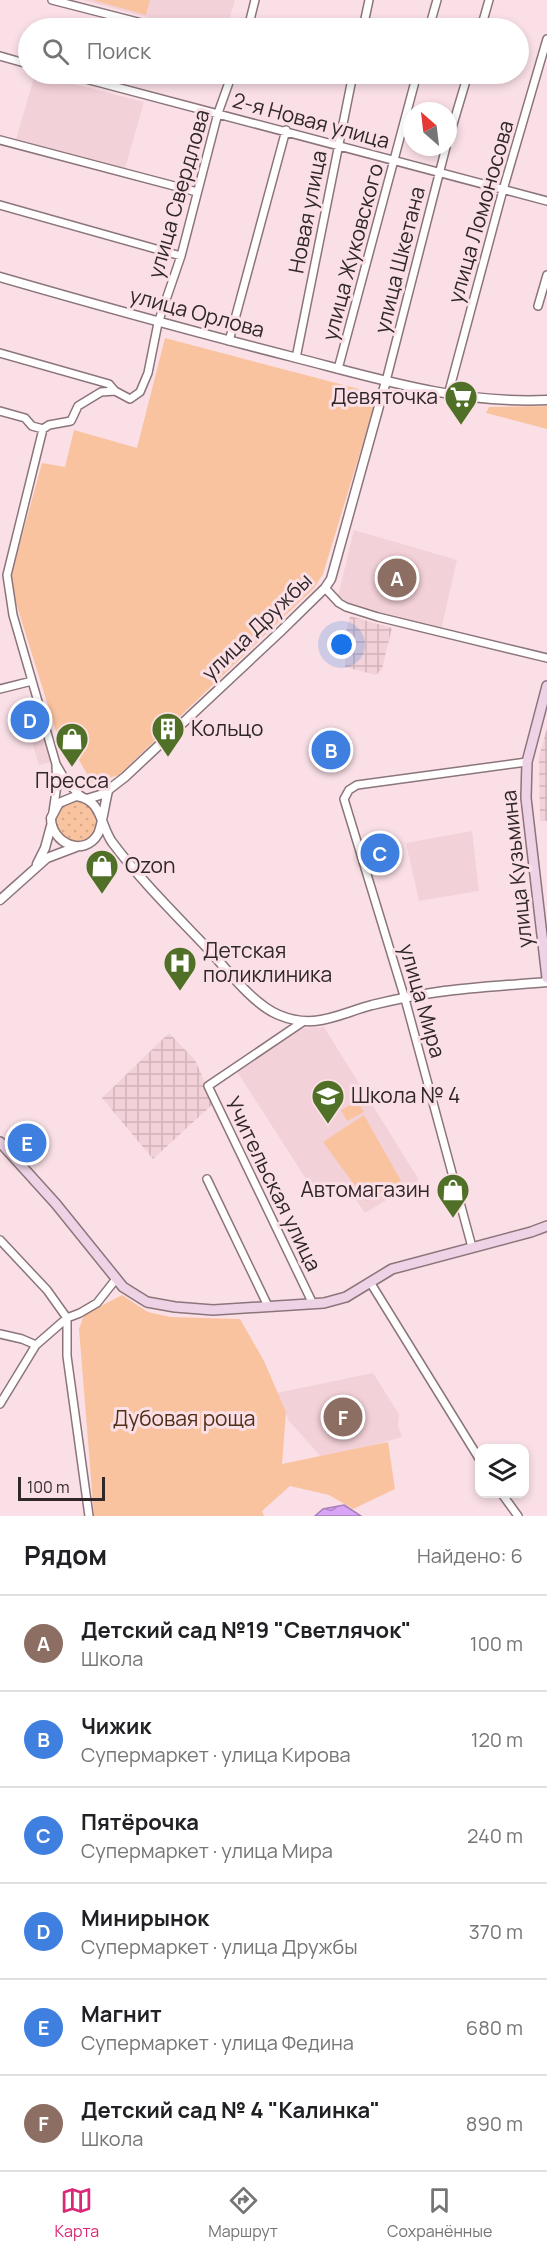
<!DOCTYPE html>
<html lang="ru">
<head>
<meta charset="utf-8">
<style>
	body { margin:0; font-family:Manrope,sans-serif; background:#f6f6f6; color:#202124 }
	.controls { position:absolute; right:18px; bottom:18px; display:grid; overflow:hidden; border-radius:12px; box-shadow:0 3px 9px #0003 }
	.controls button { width:54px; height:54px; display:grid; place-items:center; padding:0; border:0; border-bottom:2px solid #e0e0e0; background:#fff; color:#202124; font:30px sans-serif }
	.compass { position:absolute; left:403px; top:102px; width:54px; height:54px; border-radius:50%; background:#fff; box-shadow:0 3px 9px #0003; rotate:332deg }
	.scale { position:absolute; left:18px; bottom:15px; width:87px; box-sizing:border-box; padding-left:6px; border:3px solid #302729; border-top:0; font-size:16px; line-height:21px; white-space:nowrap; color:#302729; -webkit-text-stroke:4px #fae0e6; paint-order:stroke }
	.you { position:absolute; left:342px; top:645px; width:21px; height:21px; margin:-15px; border:4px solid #fff; border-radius:50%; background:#1a73e8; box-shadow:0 0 0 9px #1a73e833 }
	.badge { display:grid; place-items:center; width:39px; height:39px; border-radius:50%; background:#db2777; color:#fff; font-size:20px; font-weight:700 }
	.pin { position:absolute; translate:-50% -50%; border:3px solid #fff; box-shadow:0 2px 6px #0006 }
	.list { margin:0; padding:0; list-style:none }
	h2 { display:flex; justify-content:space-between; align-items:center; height:78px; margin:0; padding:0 24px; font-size:26px }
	h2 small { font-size:20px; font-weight:400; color:#757577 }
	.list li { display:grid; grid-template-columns:39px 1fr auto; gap:18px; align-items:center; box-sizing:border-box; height:96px; padding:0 24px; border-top:2px solid #e0e0e0 }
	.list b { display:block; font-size:22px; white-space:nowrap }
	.list p { margin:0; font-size:20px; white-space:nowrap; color:#757577 }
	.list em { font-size:20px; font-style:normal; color:#757577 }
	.icon { flex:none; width:33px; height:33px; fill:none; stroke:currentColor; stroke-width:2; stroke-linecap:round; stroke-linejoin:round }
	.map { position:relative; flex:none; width:547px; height:1516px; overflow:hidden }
	.search { position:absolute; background:#fff; box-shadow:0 3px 9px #0003; left:18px; right:18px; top:18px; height:66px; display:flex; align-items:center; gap:15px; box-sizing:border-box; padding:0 21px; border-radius:33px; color:#757577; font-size:22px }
	.sheet { height:654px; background:#fff }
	nav { display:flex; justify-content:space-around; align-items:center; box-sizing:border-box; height:84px; border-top:2px solid #e0e0e0; background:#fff; font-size:16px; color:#757577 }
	nav a { display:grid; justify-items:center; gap:3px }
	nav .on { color:#db2777 }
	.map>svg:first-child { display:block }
	.built { fill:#f3d1d8 }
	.industrial { fill:url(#industrial-grid) }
	.grass { fill:url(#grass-dots) }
	.green { fill:#fac3a0 }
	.water { fill:url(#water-waves); stroke:#a77fb9; stroke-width:1.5 }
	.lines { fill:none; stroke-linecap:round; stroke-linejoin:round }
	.minor-casing { stroke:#8b757a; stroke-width:10 }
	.tertiary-casing { stroke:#8b757a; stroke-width:11 }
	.secondary-casing { stroke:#8b757a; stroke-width:12 }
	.minor { stroke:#fff; stroke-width:7 }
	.tertiary { stroke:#fff; stroke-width:8 }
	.secondary { stroke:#eed3e6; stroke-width:9 }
	.labels { text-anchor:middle; stroke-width:6; stroke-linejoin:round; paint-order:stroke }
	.street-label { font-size:21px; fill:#302729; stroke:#fae0e6 }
	.poi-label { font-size:21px; fill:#302729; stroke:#fae0e6; text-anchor:start }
	.park-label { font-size:21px; fill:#512f17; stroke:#fae0e6 }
</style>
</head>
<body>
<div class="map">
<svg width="547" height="1516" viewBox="0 0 547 1516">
	<defs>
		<pattern id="industrial-grid" width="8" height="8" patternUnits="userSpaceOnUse" patternTransform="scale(1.5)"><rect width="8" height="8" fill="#f3d1d8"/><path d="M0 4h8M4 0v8" fill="none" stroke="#d1b3b9"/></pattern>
		<pattern id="grass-dots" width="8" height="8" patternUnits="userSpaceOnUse" patternTransform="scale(1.5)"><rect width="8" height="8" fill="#fac3a0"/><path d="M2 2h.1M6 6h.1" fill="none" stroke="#d7a88a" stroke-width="1.8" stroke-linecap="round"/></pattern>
		<pattern id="water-waves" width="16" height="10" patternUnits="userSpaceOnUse" patternTransform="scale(1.5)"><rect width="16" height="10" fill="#daa5f7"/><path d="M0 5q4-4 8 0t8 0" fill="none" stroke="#b186c8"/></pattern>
	</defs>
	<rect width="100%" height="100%" fill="#fae0e6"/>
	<!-- built -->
	<path class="built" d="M83,0H235L227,28H187Z
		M35,74L144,102L125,169L16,139Z
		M354,530L457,560L441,630L360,610L338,596Z
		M33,702L51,762L39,765L21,705Z
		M472,831L479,891L419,901L406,843Z
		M324,1027L419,1180L365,1213L343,1182L317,1196L236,1070L302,1028Z
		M373,1373L399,1414L398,1425L402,1437L323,1459L289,1421L276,1393Z"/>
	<!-- industrial -->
	<path class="industrial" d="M350,616L392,628L382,669L376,675L345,667L346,633Z
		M547,728V821H540L539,757Z
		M169,1033L195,1060L214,1103L153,1159L102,1098Z"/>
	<!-- grass -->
	<path class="grass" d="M55 821a21 21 0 1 1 42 0a21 21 0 1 1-42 0Z"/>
	<!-- green -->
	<path class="green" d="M93,0H150L146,15Z
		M165,338L378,394L323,574L315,587L119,775L92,783L79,760L71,761L64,757L12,590L11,576L42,463L65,467L74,430L137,448Z
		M547,406V429L486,413L489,407Z
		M357,1101L364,1112L347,1121L341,1110Z
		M364,1115L401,1181L366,1201L323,1142Z
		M122,1295L148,1312L170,1317L240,1319L264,1361L286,1412L282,1464L388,1442L395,1489L353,1509L329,1495L290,1486L262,1511L264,1516H94L79,1329L84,1315Z"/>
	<!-- water -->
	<path class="water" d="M344,1505L361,1516H315L323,1509Z"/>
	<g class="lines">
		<!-- minor casing -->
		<g class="minor-casing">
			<path id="minor" d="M52,0L161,28
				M248,28L255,0
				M363,28L369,0
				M429,28L437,0
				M481,28L489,0
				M0,56L28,64
				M67,74L547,201
				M0,140L197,192
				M448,141L468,74
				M0,205L181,256
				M538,306L547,275
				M229,341L286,130
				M0,353L109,384L115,391
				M296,358L353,74
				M338,369L417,74
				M386,381L446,147
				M448,395L503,190L547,39
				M0,411L25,418L32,426L43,429
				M43,429L49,425L71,421L78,406L101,392L115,391L130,399L140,392L148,373L158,323L181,256L218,113L232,74
				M43,429L7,575L13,615L56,764L67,783L82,797
				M325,588L339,603L346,607L378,617L547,658
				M0,689L32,681
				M53,812L57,785L56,766
				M304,1021L208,1086L313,1304
				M207,1179L268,1306
				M0,1240L47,1290L67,1318V1356L89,1516
				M472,1247L405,999L344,799L349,790L357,785L527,762
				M370,1282L480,1460
				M0,1334L22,1339L36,1345
				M0,1404L36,1345L67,1318L80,1313L97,1303L116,1279
				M502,1494L518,1516"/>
		</g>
		<!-- tertiary casing -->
		<g class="tertiary-casing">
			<path id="tertiary" d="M0,277C97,305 195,332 293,357C379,379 457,404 547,400
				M108,791C105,802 102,826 98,834C84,858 51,843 51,818L59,803L76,796C102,799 100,825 112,842C141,881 177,916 210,951C228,971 254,1005 279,1015C315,1030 338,1014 372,1005C393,1000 416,995 438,992C474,987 511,985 547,982
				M87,799L103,794L125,777L281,631L325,588L331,579L386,381
				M37,864L45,848L51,826
				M0,900L47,858L76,847"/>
		</g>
		<!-- secondary casing -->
		<g class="secondary-casing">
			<path id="secondary" d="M547,686L527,762L526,798L547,978
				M0,1142L56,1204L123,1287L147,1302L175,1307L213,1310L324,1303L346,1297L392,1269L531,1232L547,1226"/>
		</g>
		<!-- minor -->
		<use href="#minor" class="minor"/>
		<!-- tertiary -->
		<use href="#tertiary" class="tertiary"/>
		<!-- secondary -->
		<use href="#secondary" class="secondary"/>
	</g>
	<!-- icons -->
	<defs>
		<g id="supermarket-pin" transform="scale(1.725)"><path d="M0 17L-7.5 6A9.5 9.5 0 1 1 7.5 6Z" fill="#517027" stroke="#fae0e6"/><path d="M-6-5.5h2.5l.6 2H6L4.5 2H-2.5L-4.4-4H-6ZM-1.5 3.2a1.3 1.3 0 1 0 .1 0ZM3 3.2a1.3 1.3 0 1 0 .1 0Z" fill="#fff"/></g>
		<g id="building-pin" transform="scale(1.725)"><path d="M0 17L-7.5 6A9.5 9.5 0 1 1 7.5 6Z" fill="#517027" stroke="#fae0e6"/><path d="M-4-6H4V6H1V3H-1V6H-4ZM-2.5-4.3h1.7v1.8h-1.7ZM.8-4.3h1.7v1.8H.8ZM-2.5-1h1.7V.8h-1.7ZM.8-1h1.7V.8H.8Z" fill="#fff"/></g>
		<g id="shop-pin" transform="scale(1.725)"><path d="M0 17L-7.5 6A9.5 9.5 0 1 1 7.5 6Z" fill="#517027" stroke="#fae0e6"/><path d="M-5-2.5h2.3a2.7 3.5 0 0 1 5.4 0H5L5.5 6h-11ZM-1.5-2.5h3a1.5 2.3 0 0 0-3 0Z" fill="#fff"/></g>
		<g id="hospital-pin" transform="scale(1.725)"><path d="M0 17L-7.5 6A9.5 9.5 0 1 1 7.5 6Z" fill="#517027" stroke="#fae0e6"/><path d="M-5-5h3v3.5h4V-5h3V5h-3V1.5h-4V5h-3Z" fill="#fff"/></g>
		<g id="school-pin" transform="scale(1.725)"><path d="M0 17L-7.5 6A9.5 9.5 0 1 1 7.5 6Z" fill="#517027" stroke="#fae0e6"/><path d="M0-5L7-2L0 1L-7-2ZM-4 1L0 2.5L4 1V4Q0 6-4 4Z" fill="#fff"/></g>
	</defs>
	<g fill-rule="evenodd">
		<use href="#supermarket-pin" x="461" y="397"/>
		<use href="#building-pin" x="168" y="729"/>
		<use href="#shop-pin" x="72" y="739"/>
		<use href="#shop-pin" x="102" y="866"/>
		<use href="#hospital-pin" x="180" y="963"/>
		<use href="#school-pin" x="328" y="1096"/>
		<use href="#shop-pin" x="453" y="1190"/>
	</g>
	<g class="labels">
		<!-- street labels -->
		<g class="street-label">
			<text transform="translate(311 121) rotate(15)" y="7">2-я Новая улица</text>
			<text transform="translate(179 194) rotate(-74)" y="7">улица Свердлова</text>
			<text transform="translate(308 212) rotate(-79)" y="7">Новая улица</text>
			<text transform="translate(481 212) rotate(-74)" y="7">улица Ломоносова</text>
			<text transform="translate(353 252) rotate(-75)" y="7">улица Жуковского</text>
			<text transform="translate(400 260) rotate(-76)" y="7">улица Шкетана</text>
			<text transform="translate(197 313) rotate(15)" y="7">улица Орлова</text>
			<text transform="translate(257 627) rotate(-44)" y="7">улица Дружбы</text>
			<text transform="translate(517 869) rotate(-96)" y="7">улица Кузьмина</text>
			<text transform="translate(422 1001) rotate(74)" y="7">улица Мира</text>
			<text transform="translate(273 1184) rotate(64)" y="7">Учительская улица</text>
		</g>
		<!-- poi labels -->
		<g class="poi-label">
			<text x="438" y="404" text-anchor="end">Девяточка</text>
			<text x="191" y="736">Кольцо</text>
			<text x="72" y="788" text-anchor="middle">Пресса</text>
			<text x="125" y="873">Ozon</text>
			<text x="203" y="958">Детская<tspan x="203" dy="24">поликлиника</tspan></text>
			<text x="351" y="1103">Школа № 4</text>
			<text x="430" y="1197" text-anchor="end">Автомагазин</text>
		</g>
		<!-- park labels -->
		<g class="park-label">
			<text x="184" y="1426">Дубовая роща</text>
		</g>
	</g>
</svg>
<div class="controls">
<button><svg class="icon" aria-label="layers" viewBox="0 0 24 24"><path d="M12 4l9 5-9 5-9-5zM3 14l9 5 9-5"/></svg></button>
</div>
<svg class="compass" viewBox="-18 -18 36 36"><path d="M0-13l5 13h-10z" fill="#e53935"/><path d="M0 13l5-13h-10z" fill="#757577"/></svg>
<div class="scale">100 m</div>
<div class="you"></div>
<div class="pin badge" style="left:397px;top:578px;background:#8d6e63">A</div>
<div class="pin badge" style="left:331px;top:750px;background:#3f7fe0">B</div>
<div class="pin badge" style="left:380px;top:853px;background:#3f7fe0">C</div>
<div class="pin badge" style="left:30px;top:720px;background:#3f7fe0">D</div>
<div class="pin badge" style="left:27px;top:1143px;background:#3f7fe0">E</div>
<div class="pin badge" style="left:343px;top:1417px;background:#8d6e63">F</div>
<div class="search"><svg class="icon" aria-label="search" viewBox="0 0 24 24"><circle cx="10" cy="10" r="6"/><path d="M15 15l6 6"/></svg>Поиск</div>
</div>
<section class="sheet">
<h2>Рядом<small>Найдено: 6</small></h2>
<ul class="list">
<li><span class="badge" style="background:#8d6e63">A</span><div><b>Детский сад №19 &quot;Светлячок&quot;</b><p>Школа</p></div><em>100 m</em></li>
<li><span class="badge" style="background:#3f7fe0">B</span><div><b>Чижик</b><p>Супермаркет · улица Кирова</p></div><em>120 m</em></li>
<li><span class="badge" style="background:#3f7fe0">C</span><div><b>Пятёрочка</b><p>Супермаркет · улица Мира</p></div><em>240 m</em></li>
<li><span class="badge" style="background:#3f7fe0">D</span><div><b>Минирынок</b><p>Супермаркет · улица Дружбы</p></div><em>370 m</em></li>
<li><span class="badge" style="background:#3f7fe0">E</span><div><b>Магнит</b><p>Супермаркет · улица Федина</p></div><em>680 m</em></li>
<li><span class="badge" style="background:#8d6e63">F</span><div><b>Детский сад № 4 &quot;Калинка&quot;</b><p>Школа</p></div><em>890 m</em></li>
</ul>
</section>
<nav>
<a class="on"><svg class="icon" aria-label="map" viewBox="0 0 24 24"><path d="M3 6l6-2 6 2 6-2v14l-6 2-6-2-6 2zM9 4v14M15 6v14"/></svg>Карта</a>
<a><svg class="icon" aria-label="directions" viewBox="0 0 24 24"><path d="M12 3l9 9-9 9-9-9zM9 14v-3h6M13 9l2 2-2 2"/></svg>Маршрут</a>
<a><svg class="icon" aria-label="saved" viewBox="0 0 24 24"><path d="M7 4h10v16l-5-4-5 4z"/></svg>Сохранённые</a>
</nav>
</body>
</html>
